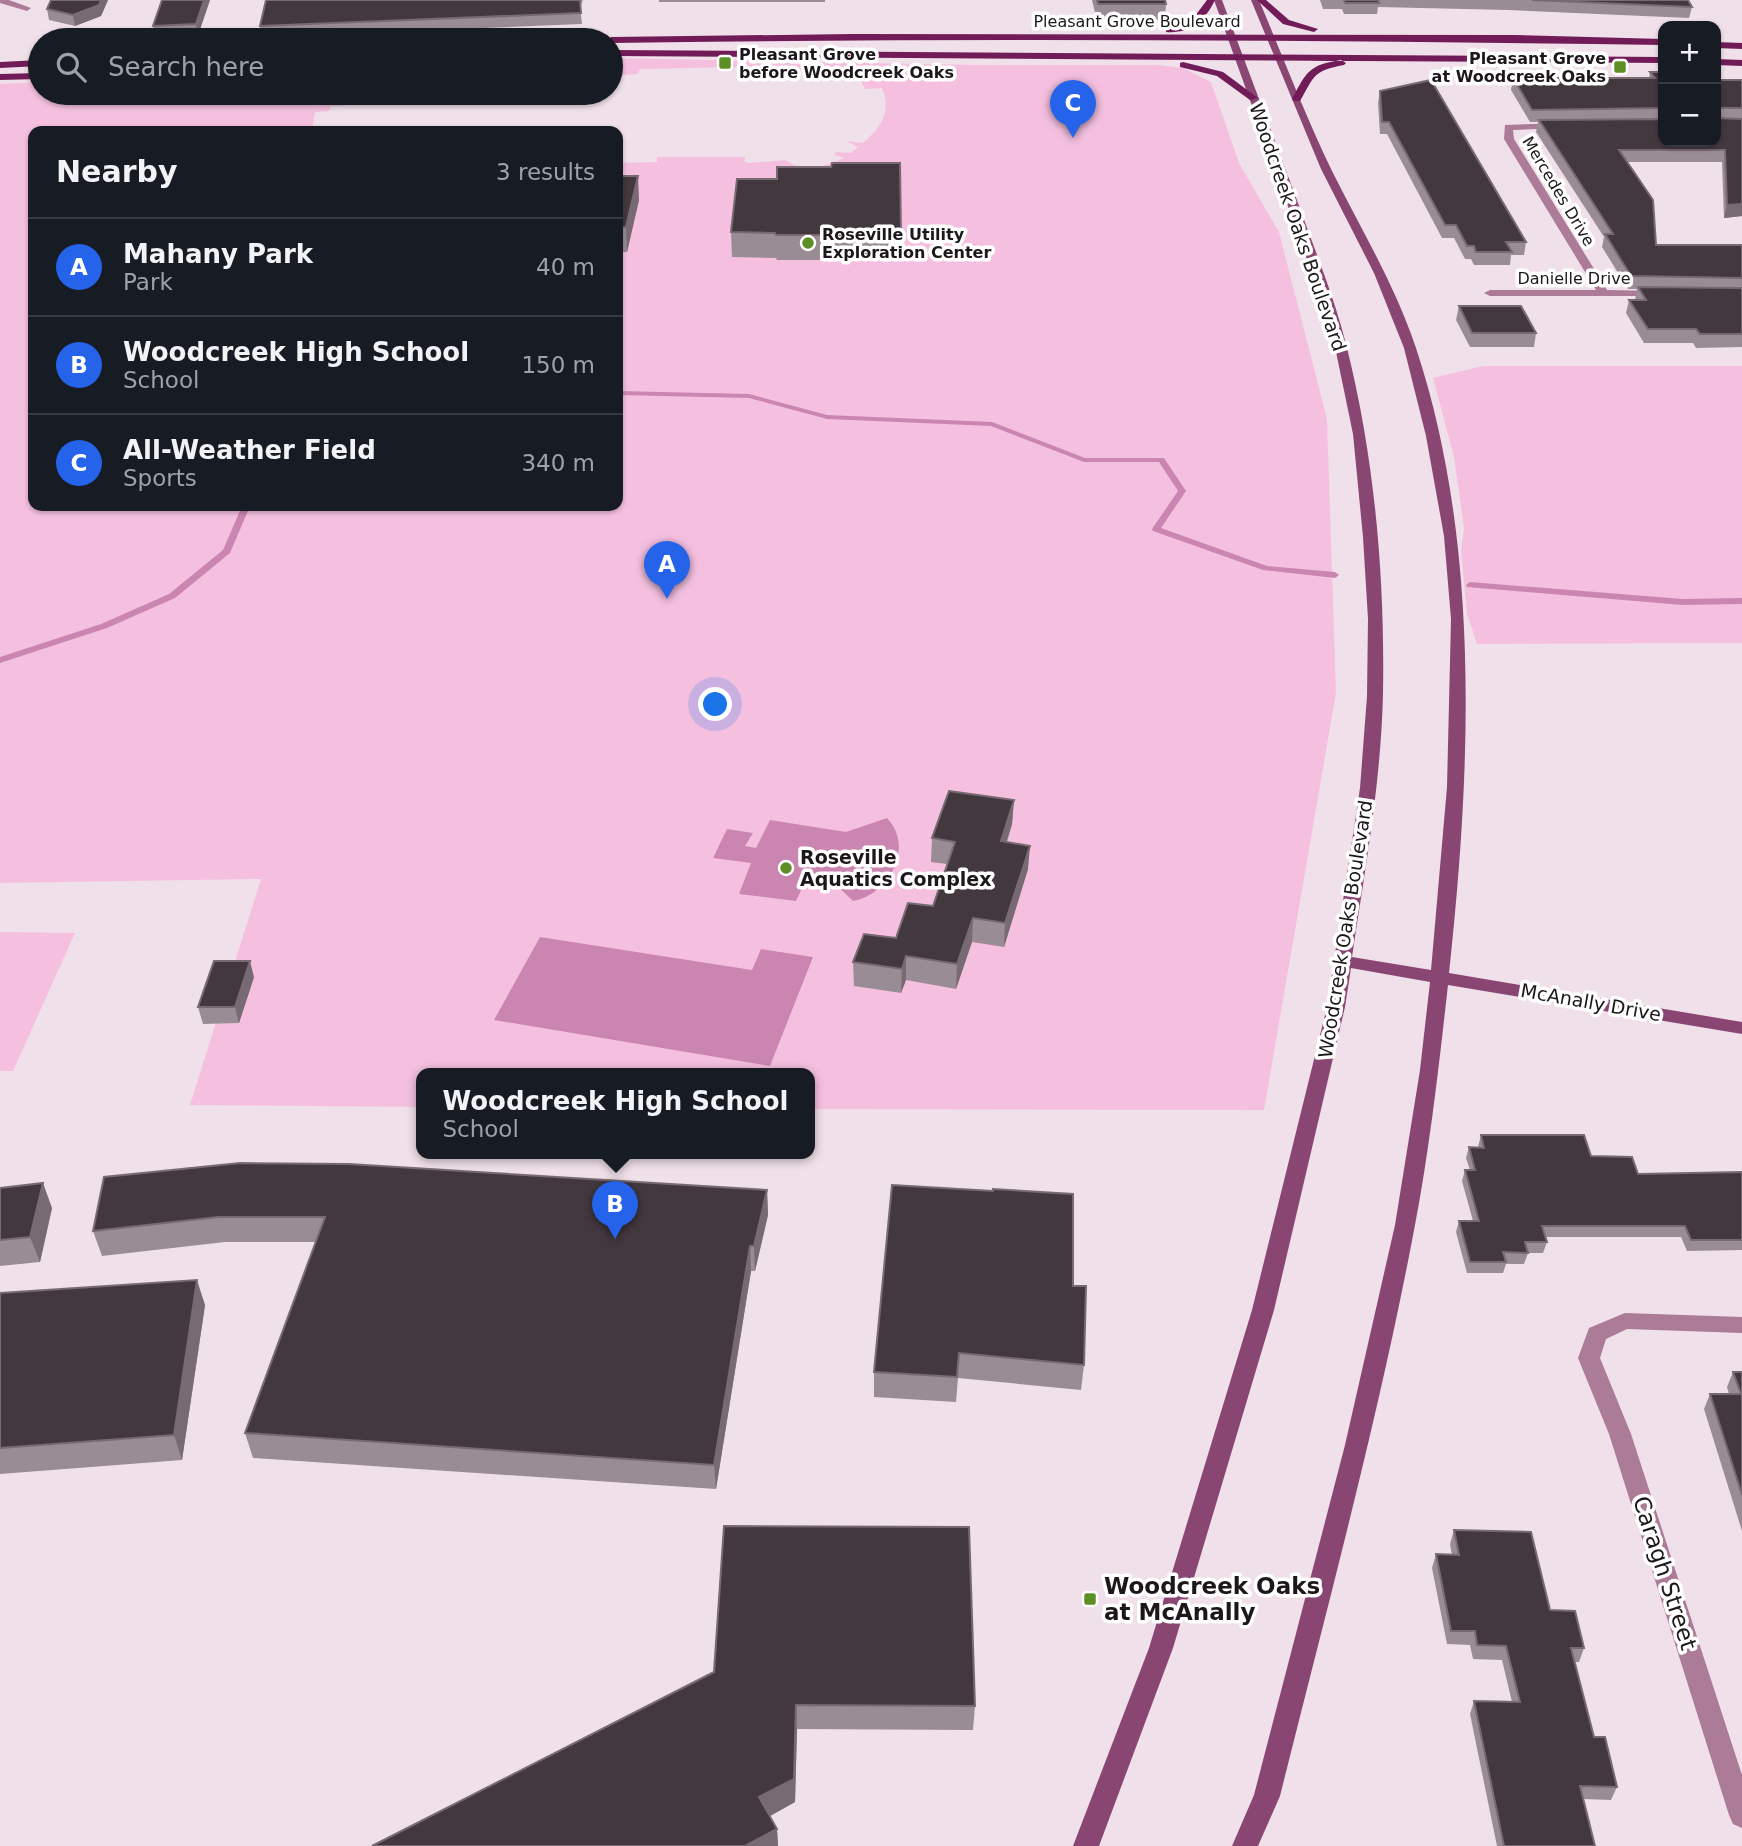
<!DOCTYPE html>
<html lang="en">
<head>
<meta charset="utf-8">
<style>
	body { margin:0; font-family:"DejaVu Sans",sans-serif; background:#20242c; color:#f1f3f6 }
	.controls { position:absolute; right:21px; top:21px; display:grid; overflow:hidden; border-radius:14px; box-shadow:0 2px 5px #0004 }
	.controls button { width:63px; height:63px; display:grid; place-items:center; padding:0; border:0; border-bottom:2px solid #363941; background:#171b24; color:#f1f3f6; font:35px sans-serif }
	.you { position:absolute; left:716px; top:705px; width:24px; height:24px; margin:-18px; border:5px solid #fff; border-radius:50%; background:#1a73e8; box-shadow:0 0 0 10px #1a73e833 }
	.badge { display:grid; place-items:center; width:46px; height:46px; border-radius:50%; background:#2563eb; color:#fff; font-size:23px; font-weight:700 }
	.pin { position:absolute; translate:-50% -58px; filter:drop-shadow(0 2px 4px #0008) }
	.pin::after { content:''; position:absolute; top:37px; width:24px; height:21px; background:inherit; clip-path:polygon(0 0,100% 0,50% 100%) }
	.popup { position:absolute; left:416px; top:1068px; width:399px; height:91px; box-sizing:border-box; display:grid; place-content:center; border-radius:14px; background:#171b24; filter:drop-shadow(0 2px 5px #0005); font-size:23px; white-space:nowrap; color:#9ea1a6 }
	.popup b { font-size:26px; color:#f1f3f6 }
	.popup::after { content:''; position:absolute; left:50%; top:100%; margin-left:-14px; border:14px solid transparent; border-top-color:#171b24 }
	.list { margin:0; padding:0; list-style:none }
	h2 { display:flex; justify-content:space-between; align-items:center; height:91px; margin:0; padding:0 28px; font-size:30px }
	h2 small { font-size:23px; font-weight:400; color:#9ea1a6 }
	.list li { display:grid; grid-template-columns:46px 1fr auto; gap:21px; align-items:center; box-sizing:border-box; height:98px; padding:0 28px; border-top:2px solid #363941 }
	.list b { display:block; font-size:26px; white-space:nowrap }
	.list p { margin:0; font-size:23px; white-space:nowrap; color:#9ea1a6 }
	.list em { font-size:23px; font-style:normal; color:#9ea1a6 }
	.icon { flex:none; width:38px; height:38px; fill:none; stroke:currentColor; stroke-width:2; stroke-linecap:round; stroke-linejoin:round }
	.map { position:relative; flex:none; width:1742px; height:1846px; overflow:hidden }
	.search { position:absolute; background:#171b24; box-shadow:0 2px 5px #0004; left:28px; top:28px; width:595px; height:77px; display:flex; align-items:center; gap:18px; box-sizing:border-box; padding:0 24px; border-radius:38px; color:#9ea1a6; font-size:26px }
	.panel { position:absolute; background:#171b24; box-shadow:0 2px 5px #0004; left:28px; top:126px; width:595px; height:385px; border-radius:14px }
	.map>svg:first-child { display:block }
	.green { fill:#f5c0e0 }
	.water { fill:#ca86b1 }
	.lines { fill:none; stroke-linecap:round; stroke-linejoin:round }
	.stream { fill:#ca86b1; fill-rule:evenodd }
	.street { fill:#ab7b98; fill-rule:evenodd }
	.secondary { fill:#8a4673; fill-rule:evenodd }
	.primary { fill:#711c58; fill-rule:evenodd }
	.wall { fill:#9a8c94 }
	.shaded-wall { fill:#786a72 }
	.building { fill:#44383f; stroke:#786a72; stroke-width:2 }
	.poi-dot { fill:#5d8f26; stroke:#fff; stroke-width:2.5 }
	.labels { text-anchor:middle; stroke-width:7; stroke-linejoin:round; paint-order:stroke }
	.far-street-label { font-size:16px; fill:#1c171a; stroke:#fff }
	.far-poi-label { font-size:16px; font-weight:bold; fill:#1c171a; stroke:#fff; text-anchor:start }
	.street-label { font-size:19px; fill:#1c171a; stroke:#fff }
	.poi-label { font-size:19px; font-weight:bold; fill:#1c171a; stroke:#fff; text-anchor:start }
	.near-street-label { font-size:23px; fill:#1c171a; stroke:#fff }
	.near-poi-label { font-size:23px; font-weight:bold; fill:#1c171a; stroke:#fff; text-anchor:start }
</style>
</head>
<body>
<div class="map">
<svg width="1742" height="1846" viewBox="0 0 1742 1846">
	<rect width="100%" height="100%" fill="#f0e0e9"/>
	<!-- green -->
	<path class="green" d="M611,58L977,65H1156L1183,68L1211,82L1239,163L1279,232L1327,419L1336,693L1264,1110L809,1109V1073H421V1107L190,1105L261,879L0,883V84L40,82V93H417L393,94L389,102H381V97L349,98L343,106H331L329,111L315,112L312,131H33V506H618V163L657,162V157H746L744,161L749,163L785,160L807,172L844,158L834,155L836,152L851,153L858,147L846,141L863,143C881,128 892,111 882,88L865,89L858,75H815V70L752,68L750,72L745,73L744,67H736L640,69L638,74L620,75L618,70H611Z
		M1483,366H1742V643L1477,644L1467,614L1461,550L1464,528L1454,457L1433,378Z
		M0,932L75,933L13,1071H0Z"/>
	<!-- water -->
	<path class="water" d="M887,818C915,847 889,895 853,901L827,876L809,873L796,901L739,894L751,863L713,858L727,829L753,833L745,846L756,848L770,820L846,832Z
		M540,937L752,970L761,949L813,957L770,1066L494,1020Z"/>
	<g class="lines">
		<!-- stream -->
		<path class="stream" d="M618,391L749,394L827,415L992,422L1085,458H1164L1186,491L1161,528L1267,566L1335,572L1339,575L1335,578L1263,570L1153,531L1152,529L1178,491L1159,462H1084L991,426L827,419L749,398L618,395Z
			M242,506H250L230,553L175,598L107,628L0,663V657L101,624L169,594L223,550Z
			M1470,582L1683,599L1742,598V604L1683,605L1467,587L1466,585Z"/>
		<!-- street -->
		<path class="street" d="M0,0H9L31,8L27,11L0,3Z
			M1565,123L1567,125L1562,128L1513,130L1514,139L1607,290L1658,291L1662,292V296H1490L1484,293L1490,290H1596L1504,139L1505,125Z
			M1625,1313L1742,1317V1333L1627,1329L1606,1339L1600,1358L1631,1434L1742,1775V1828L1733,1824L1729,1815L1609,1434L1578,1358L1589,1328Z"/>
		<!-- secondary -->
		<path class="secondary" d="M1214,0H1222C1247,68 1273,135 1298,203C1315,251 1335,299 1347,348C1375,460 1385,579 1383,694C1381,782 1365,870 1352,957L1431,970L1447,787L1451,619L1444,536L1426,436L1404,348L1374,273L1321,169L1251,0H1259C1283,57 1305,115 1332,171C1361,229 1395,285 1416,348C1481,544 1471,770 1449,973L1742,1022V1034L1448,985C1439,1065 1430,1146 1415,1225C1379,1417 1327,1607 1280,1796L1258,1846H1232L1254,1795L1345,1445L1395,1225L1420,1070L1430,982L1351,968L1345,1007L1274,1310L1173,1648L1099,1846H1073L1149,1648L1252,1310L1327,1007L1360,788L1367,696L1368,619L1363,537L1353,434L1335,347L1312,273Z"/>
		<!-- primary -->
		<path class="primary" d="M1207,0H1215C1205,21 1190,34 1166,32V28L1192,20Z
			M1257,0H1266L1289,20L1318,29L1314,32L1283,24Z
			M853,34L1514,35L1663,39V45C1313,40 962,38 611,43L607,40L611,37Z
			M1716,42L1742,43V49L1716,48Z
			M611,50L1663,57V63L611,56Z
			M1716,59L1742,60V66L1716,65Z
			M40,60V66L0,68V62Z
			M1341,60L1346,63L1344,65C1313,71 1315,75 1300,101H1294L1292,99C1307,71 1309,65 1341,60Z
			M1183,62L1223,72L1258,98L1250,100L1217,76L1180,67V63Z
			M40,73V79L0,80V74Z"/>
	</g>
	<!-- wall -->
	<path class="wall" d="M51,0H108L101,16L75,26L49,20L47,9Z
		M162,0H210L198,35L155,37L153,26Z
		M583,0L580,7L582,24L262,37L260,26Z
		M659,0H825V2H659Z
		M1092,0H1165L1166,4L1165,20L1097,21Z
		M1320,0H1688L1692,7L1689,18L1508,10L1378,7L1377,14H1344L1342,9H1323Z
		M1650,72H1663V142L1716,80H1742V216L1724,218L1722,162H1627L1656,245H1742V347L1696,348L1693,343H1644L1626,313L1629,300H1635L1637,289H1628L1602,247L1604,237L1536,132L1538,122H1530L1511,90L1513,78H1649Z
		M1380,91L1526,242L1524,255H1511L1510,265H1474L1471,259H1465L1454,238H1442L1387,134H1380L1378,103Z
		M618,166L619,176L639,200L627,252H618Z
		M731,232L901,235V260H777L776,258L732,257Z
		M1459,306L1536,333L1534,347H1470L1456,320Z
		M1014,800L1012,824L1007,842L1028,869L1004,947L972,942L956,989L906,980L901,993L854,986L853,962L896,938L933,906L947,864L931,862L932,838Z
		M254,977L239,1023L203,1024L198,1007Z
		M1481,1135L1591,1156L1638,1174L1742,1172V1250L1687,1251L1681,1237H1545L1547,1242L1543,1253H1528L1524,1264H1506L1503,1273H1467L1456,1232L1459,1221H1473L1462,1181L1465,1170H1470L1466,1158L1469,1147H1478Z
		M104,1177L767,1190L768,1215L755,1271H751L716,1489L253,1458L245,1433L316,1242H225L102,1256L93,1231Z
		M0,1188L52,1208L40,1262L0,1266Z
		M1073,1286L1084,1365L1081,1390L958,1378L956,1402L874,1397V1372Z
		M0,1293L205,1305L182,1460L0,1474Z
		M1733,1372H1742V1531L1704,1409L1710,1394H1729L1727,1387Z
		M1454,1530L1550,1610L1584,1648L1579,1662H1574L1594,1737L1617,1787L1611,1800L1583,1799L1595,1846H1497L1470,1714L1474,1701L1512,1702L1502,1660L1473,1659L1470,1645L1447,1644L1432,1568L1436,1554L1452,1555L1450,1544Z
		M714,1672L975,1706L973,1730L797,1729L795,1802L770,1816L777,1829L778,1846H372Z"/>
	<!-- shaded-wall -->
	<path class="shaded-wall" d="M101,0H108L101,16L75,26L73,15Z
		M204,0H210L198,35L196,24Z
		M638,176L639,200L627,252L626,227Z
		M1742,204V216L1724,218L1727,205Z
		M1014,800L1012,824L999,865L1001,841Z
		M1030,846L1028,869L1004,947L1005,923Z
		M973,918L972,942L956,989L957,964Z
		M906,956V980L901,993L902,969Z
		M250,961L254,977L239,1023L235,1007Z
		M43,1183L52,1208L40,1262L30,1237Z
		M767,1190L768,1215L755,1271L754,1246Z
		M750,1246L751,1271L716,1489L714,1465Z
		M197,1280L205,1305L182,1460L174,1435Z
		M796,1705L797,1729L795,1802L761,1821L759,1797Z
		M777,1829L778,1846H745Z"/>
	<!-- building -->
	<path class="building" d="M51,0H101L99,5L73,15L47,9Z
		M162,0H204L196,24L153,26Z
		M266,0H580L581,13L260,26Z
		M1097,0H1165L1166,4H1098Z
		M1344,0H1378L1379,3H1345Z
		M1532,0H1688L1692,7Z
		M1650,72H1663V108L1532,110L1513,78H1655Z
		M1431,80L1526,242H1506L1512,252H1476L1474,246H1467L1456,225H1445L1389,122H1382L1380,91Z
		M1716,80H1742V108H1719L1716,110L1717,118L1742,119V204L1727,205L1725,150H1619L1653,200L1656,245H1742V278L1631,276L1605,234H1613L1539,120L1663,119V142H1716Z
		M832,163H900L901,235H776L775,233L731,232L737,179H777V167H831Z
		M618,176H638L626,227H618Z
		M1638,287L1742,288V334H1700L1696,329H1648L1629,300H1646Z
		M1459,306H1521L1536,333H1472Z
		M949,791L1014,800L1001,841L1030,846L1005,923L973,918L957,964L906,956L902,969L853,962L864,934L896,938L908,903L933,906L955,842L932,838Z
		M214,961H250L235,1007H198Z
		M1481,1135H1584L1591,1156L1632,1157L1638,1174L1742,1172V1240H1691L1685,1226H1542L1547,1242H1525L1528,1253L1503,1252L1506,1262H1470L1459,1221H1479L1465,1170H1475L1469,1147L1484,1148Z
		M240,1163L349,1164L767,1190L754,1246H750L714,1465L245,1433L325,1217H218L93,1231L104,1177Z
		M43,1183L30,1237L0,1240V1188Z
		M892,1185L993,1191V1189L1073,1194V1286H1086L1084,1365L959,1353L957,1377L874,1372Z
		M197,1280L174,1435L0,1448V1293Z
		M1733,1372H1742V1495L1710,1394H1741Z
		M724,1526L969,1527L975,1706L796,1705L794,1779L759,1797L777,1829L745,1846H372L714,1672Z
		M1454,1530L1531,1532L1550,1610L1575,1611L1584,1648H1571L1594,1737H1605L1617,1787L1580,1786L1595,1846H1504L1474,1701L1520,1702L1506,1646L1477,1645L1475,1631H1451L1436,1554L1459,1555Z"/>
	<!-- markers -->
	<g class="poi-dot">
		<rect x="718" y="56" width="14" height="14" rx="3.5"/>
		<rect x="1613" y="60" width="14" height="14" rx="3.5"/>
		<circle cx="808" cy="243" r="7"/>
		<circle cx="786" cy="868" r="7"/>
		<rect x="1083" y="1592" width="14" height="14" rx="3.5"/>
	</g>
	<g class="labels">
		<!-- far-street labels -->
		<g class="far-street-label">
			<text x="1137" y="27">Pleasant Grove Boulevard</text>
			<text transform="translate(1559 191) rotate(59)" y="6">Mercedes Drive</text>
			<text x="1574" y="284">Danielle Drive</text>
		</g>
		<!-- far-poi labels -->
		<g class="far-poi-label">
			<text x="739" y="60">Pleasant Grove<tspan x="739" dy="18">before Woodcreek Oaks</tspan></text>
			<text x="1606" y="64" text-anchor="end">Pleasant Grove<tspan x="1606" dy="18">at Woodcreek Oaks</tspan></text>
			<text x="822" y="240">Roseville Utility<tspan x="822" dy="18">Exploration Center</tspan></text>
		</g>
		<!-- street labels -->
		<g class="street-label">
			<text transform="translate(1298 227) rotate(71)" y="7">Woodcreek Oaks Boulevard</text>
			<text transform="translate(1345 929) rotate(-81)" y="7">Woodcreek Oaks Boulevard</text>
			<text transform="translate(1591 1002) rotate(10)" y="7">McAnally Drive</text>
		</g>
		<!-- poi labels -->
		<g class="poi-label">
			<text x="800" y="864">Roseville<tspan x="800" dy="22">Aquatics Complex</tspan></text>
		</g>
		<!-- near-street labels -->
		<g class="near-street-label">
			<text transform="translate(1665 1573) rotate(72)" y="8">Caragh Street</text>
		</g>
		<!-- near-poi labels -->
		<g class="near-poi-label">
			<text x="1104" y="1594">Woodcreek Oaks<tspan x="1104" dy="26">at McAnally</tspan></text>
		</g>
	</g>
</svg>
<div class="controls">
<button>+</button>
<button>−</button>
</div>
<div class="you"></div>
<div class="pin badge" style="left:667px;top:599px">A</div>
<div class="pin badge" style="left:615px;top:1239px">B</div>
<div class="popup"><b>Woodcreek High School</b>School</div>
<div class="pin badge" style="left:1073px;top:138px">C</div>
<div class="search"><svg class="icon" aria-label="search" viewBox="0 0 24 24"><circle cx="10" cy="10" r="6"/><path d="M15 15l6 6"/></svg>Search here</div>
<section class="panel">
<h2>Nearby<small>3 results</small></h2>
<ul class="list">
<li><span class="badge">A</span><div><b>Mahany Park</b><p>Park</p></div><em>40 m</em></li>
<li><span class="badge">B</span><div><b>Woodcreek High School</b><p>School</p></div><em>150 m</em></li>
<li><span class="badge">C</span><div><b>All-Weather Field</b><p>Sports</p></div><em>340 m</em></li>
</ul>
</section>
</div>
</body>
</html>
